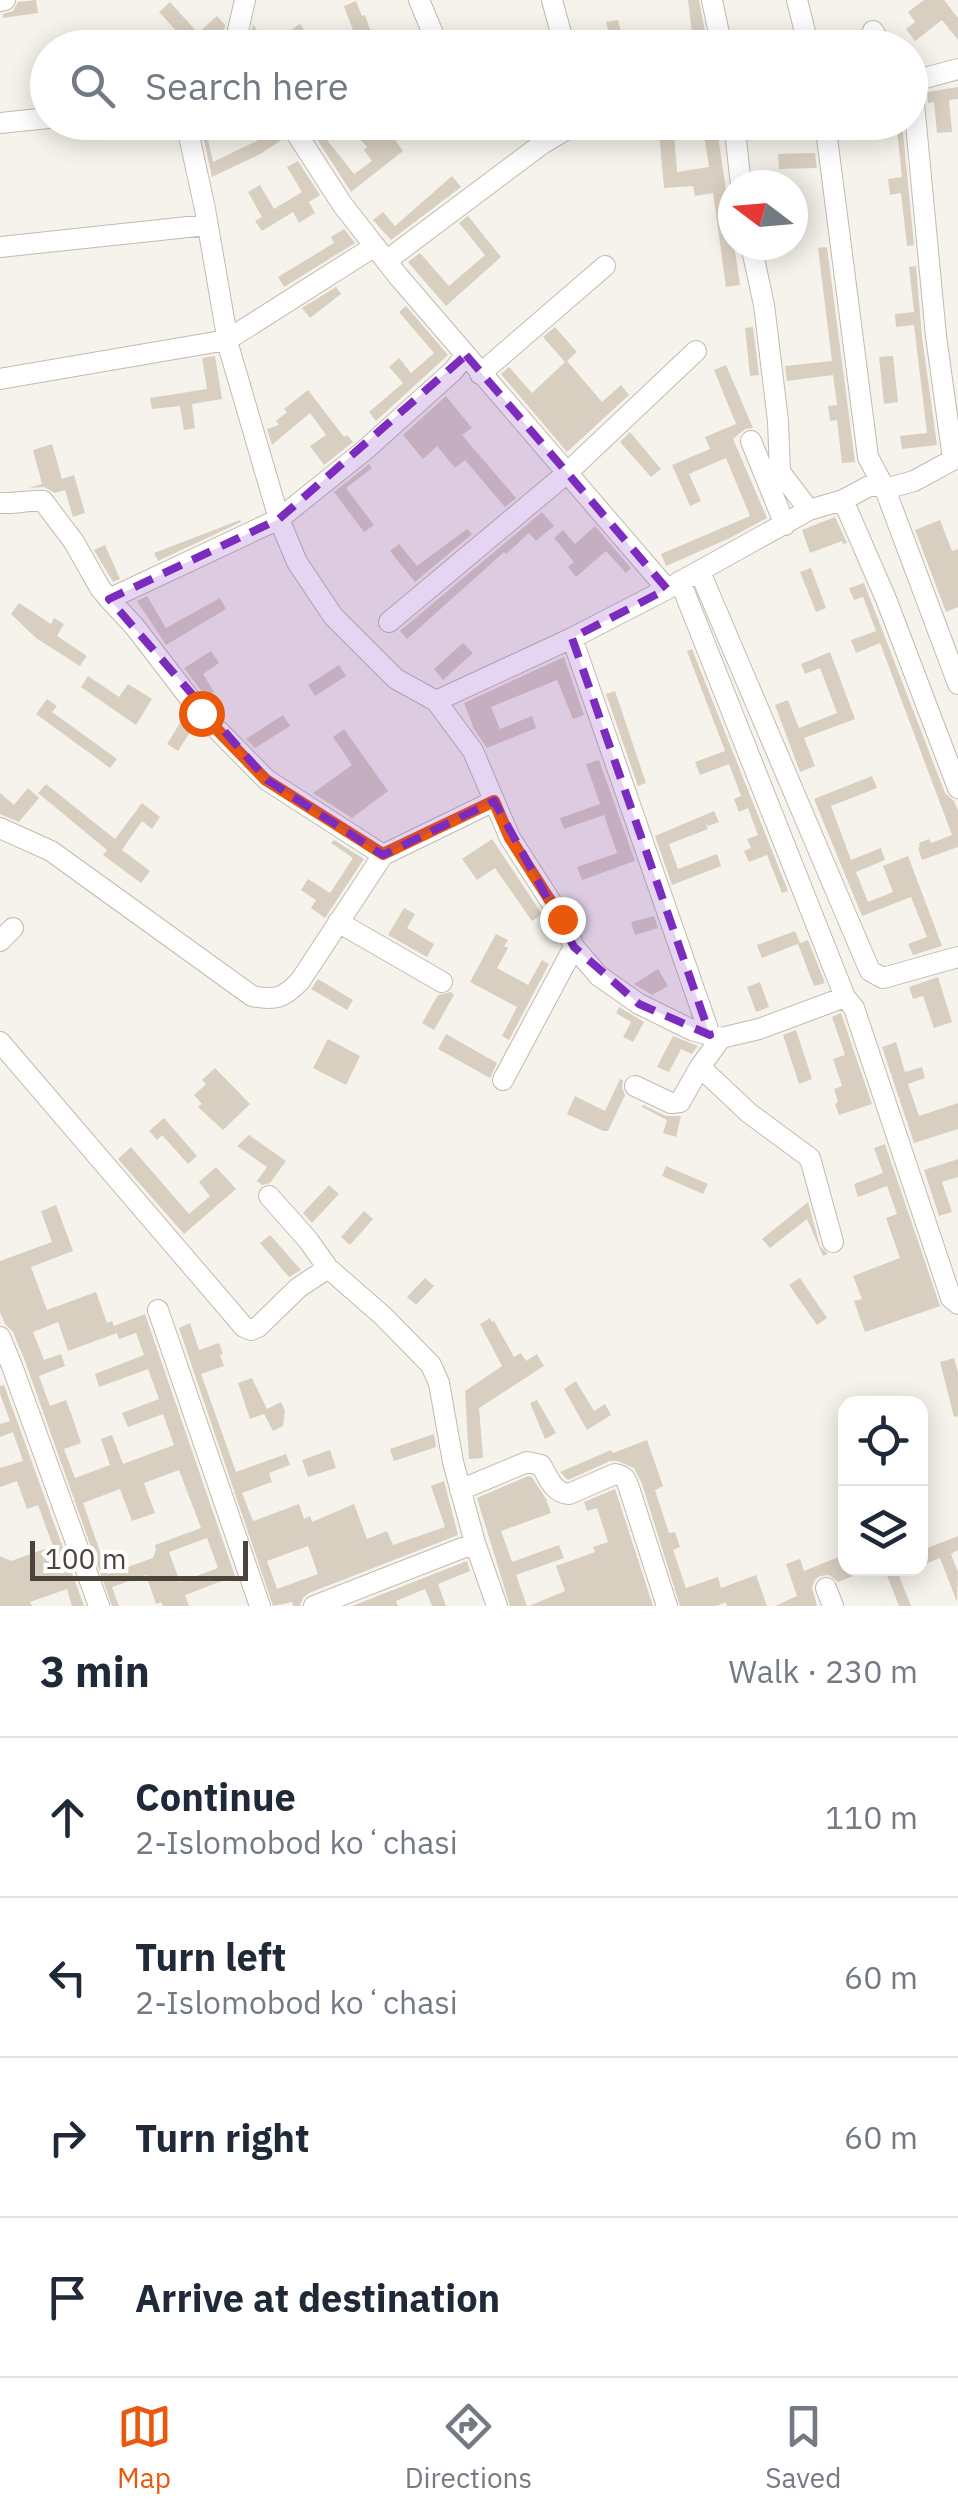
<!DOCTYPE html>
<html lang="en">
<head>
<meta charset="utf-8">
<style>
	body { margin:0; font-family:"IBM Plex Sans",sans-serif; background:#f6f6f7; color:#1f2937 }
	.controls { position:absolute; right:30px; bottom:30px; display:grid; overflow:hidden; border-radius:20px; box-shadow:0 5px 25px #0003 }
	.controls button { width:90px; height:90px; display:grid; place-items:center; padding:0; border:0; border-bottom:2px solid #e0e1e3; background:#fff; color:#1f2937; font:50px sans-serif }
	.compass { position:absolute; left:718px; top:170px; width:90px; height:90px; border-radius:50%; background:#fff; box-shadow:0 5px 25px #0003; rotate:286deg }
	.scale { position:absolute; left:30px; bottom:25px; width:218px; box-sizing:border-box; padding-left:10px; border:5px solid #4b4439; border-top:0; font-size:28px; line-height:35px; white-space:nowrap; color:#4b4439; -webkit-text-stroke:8px #fff; paint-order:stroke }
	.stop { position:absolute; width:30px; height:30px; margin:-22px; border:8px solid #ea580c; border-radius:50%; background:#fff }
	.stop.end { background:#ea580c; border-color:#fff; box-shadow:0 2px 10px #0008 }
	.list { margin:0; padding:0; list-style:none }
	h2 { display:flex; justify-content:space-between; align-items:center; height:130px; margin:0; padding:0 40px; font-size:42px }
	h2 small { font-size:32px; font-weight:400; color:#747a83 }
	.list li { display:grid; grid-template-columns:65px 1fr auto; gap:30px; align-items:center; box-sizing:border-box; height:160px; padding:0 40px; border-top:2px solid #e0e1e3 }
	.list b { display:block; font-size:38px; white-space:nowrap }
	.list p { margin:0; font-size:32px; white-space:nowrap; color:#747a83 }
	.list em { font-size:32px; font-style:normal; color:#747a83 }
	.icon { flex:none; width:55px; height:55px; fill:none; stroke:currentColor; stroke-width:2; stroke-linecap:round; stroke-linejoin:round }
	.map { position:relative; flex:none; width:958px; height:1606px; overflow:hidden }
	.search { position:absolute; background:#fff; box-shadow:0 5px 25px #0003; left:30px; right:30px; top:30px; height:110px; display:flex; align-items:center; gap:25px; box-sizing:border-box; padding:0 35px; border-radius:55px; color:#747a83; font-size:38px }
	.sheet { height:770px; background:#fff }
	nav { display:flex; justify-content:space-around; align-items:center; box-sizing:border-box; height:140px; border-top:2px solid #e0e1e3; background:#fff; font-size:28px; color:#747a83 }
	nav a { display:grid; justify-items:center; gap:5px }
	nav .on { color:#ea580c }
	.map>svg:first-child { display:block }
	.building { fill:#d8cfc1; fill-rule:evenodd }
	.lines { fill:none; stroke-linecap:round; stroke-linejoin:round }
	.minor-casing { stroke:#c2bbae; stroke-width:22 }
	.minor { stroke:#fff; stroke-width:20 }
	.route { stroke:#ea580c; stroke-width:12 }
	.marked { fill:#7b2cbf; fill-opacity:0.2; stroke:#7b2cbf; stroke-width:8; stroke-dasharray:20 12; stroke-linejoin:round }
</style>
</head>
<body>
<div class="map">
<svg width="958" height="1606" viewBox="0 0 958 1606">
	<rect width="100%" height="100%" fill="#f6f3ec"/>
	<!-- building -->
	<path class="building" d="M36,0L38,13L3,18V14L13,11L18,2Z
		M688,0H699L708,48H673L671,37L692,33Z
		M924,0H944L958,18V40L942,20L915,41L906,29L915,22L908,12Z
		M356,1L362,16L365,15L372,35L357,41L344,6Z
		M170,2L198,33L217,16L225,25V28L203,48H192L159,12Z
		M618,20L625,48H587V43L610,37L606,22Z
		M253,24L267,46L300,24L307,34L287,48H253L249,42Z
		M958,87V99L949,100L952,132L937,133L934,102L928,103L927,92Z
		M200,122H204L213,162L265,137L264,136L276,128L283,139L260,154L212,177Z
		M368,122H382L403,151L351,192L311,130L316,126L354,174L372,161L364,150L367,147L355,133Z
		M658,122H673L677,172L709,167L702,122H716L740,285L726,287L713,193L695,196L693,186L664,188Z
		M896,122H902L914,245L907,246L901,193L890,195L888,179L902,177Z
		M815,153L817,168L779,169L778,154Z
		M298,161L320,195L309,202L315,213L299,223L293,212L262,231L255,221L262,217L248,192L260,185L274,209L302,192L287,167Z
		M452,176L461,187L391,240L373,220L383,212L395,226Z
		M468,216L501,257L446,306L408,262L420,253L449,286L485,255L459,223Z
		M344,229L355,243L284,287L278,277L334,243L331,237Z
		M827,247L855,462L842,463L837,420L830,421L828,406L837,405L833,375L787,381L785,366L832,361L818,248Z
		M909,267L916,266L922,337L937,445L902,449L900,436L927,433L914,325L896,327L895,314L914,312Z
		M336,287L341,294L310,318L302,308Z
		M406,306L448,355L376,421L369,412L403,383L389,367L399,358L411,373L434,353L399,312Z
		M555,327L577,352L567,361L602,402L621,385L629,395L567,452L501,374L509,367L532,393L565,362L543,337Z
		M753,327L759,375L750,376L745,328Z
		M215,356L222,399L192,404L195,428L184,430L180,406L152,409L150,398L207,389L202,358Z
		M893,356L898,402L884,404L879,357Z
		M726,365L753,428L745,429L733,439L767,518L730,538L666,566L661,554L750,516L726,458L689,474L701,501L690,506L672,465L710,449L705,437L736,424L714,370Z
		M308,390L344,437L347,435L353,442L324,465L310,446L326,435L310,413L272,445L267,429L279,425L276,421L287,412L284,409Z
		M446,396L472,428L462,435L516,498L505,507L465,460L455,468L437,446L423,459L403,435Z
		M630,432L661,469L651,477L620,442Z
		M52,444L62,479L74,475L85,513L73,517L65,490L55,493L44,487L29,488L42,484L33,450Z
		M369,464L372,468L346,488L374,525L364,532L334,492Z
		M542,512L554,526L536,541L529,533L506,554L504,552L407,639L400,631Z
		M835,517L847,543L843,544L842,541L810,553L802,530Z
		M240,520L241,522L158,561L154,553Z
		M940,520L952,551L958,549V607L946,612L915,530Z
		M595,526L631,568L626,573L606,551L576,577L568,567L574,562L554,538L563,530L575,544Z
		M467,529L472,534L415,582L390,551L399,544L417,566Z
		M105,545L120,579L113,582L94,550Z
		M811,568L826,608L816,612L800,572Z
		M864,583L945,793L954,801L958,811V847L922,860L918,848L920,847L919,843L929,839L931,843L952,835L880,643L856,653L851,640L876,631L863,597L854,600L849,588Z
		M147,596L166,628L220,598L226,609L166,645L137,601Z
		M19,603L51,624L54,618L64,624L57,636L87,656L80,666L36,638L11,614Z
		M463,643L473,653L443,680L434,669Z
		M692,649L788,891L782,893L767,855L749,862L744,851L751,848L747,839L758,835L748,808L739,812L734,799L741,796L729,764L700,775L695,762L725,751L687,651Z
		M211,651L219,663L203,674L214,692L206,697L184,668Z
		M830,652L855,719L804,738L815,766L800,772L775,705L788,700L799,728L837,713L820,668L805,674L801,664Z
		M564,657L584,715L573,719L557,680L491,707L500,729L532,716L536,728L487,748L474,729L464,703Z
		M339,665L346,676L315,696L308,685Z
		M88,676L119,697L128,684L152,699L136,725L81,687Z
		M615,691L646,783L638,786L606,694Z
		M47,699L57,706L52,712L117,759L110,768L36,714Z
		M185,715L194,726L178,751L167,744Z
		M283,715L290,726L255,748L246,739Z
		M344,729L388,791L352,818L313,793L352,765L333,737Z
		M599,760L635,861L582,880L577,867L617,853L604,815L564,829L560,818L600,804L586,764Z
		M872,776L877,788L831,806L851,860L881,848L885,860L856,872L868,902L893,892L883,866L908,856L942,946L913,955L908,944L927,937L911,897L862,916L814,799Z
		M46,784L115,839L142,803L160,817L152,829L142,821L122,850L150,871L141,883L103,855L107,850L38,793Z
		M28,788L39,798L19,822L0,814V793L14,805Z
		M714,811L719,822L708,826L705,821L708,829L669,844L678,869L717,854L721,866L672,885L655,836Z
		M492,839L542,914L532,921L495,868L477,880L462,859Z
		M334,840L364,859L325,918L311,908L316,900L301,890L308,879L330,893L336,884L353,858L331,843Z
		M404,908L415,914L407,928L434,944L427,957L388,935Z
		M654,916L658,928L635,935L631,922Z
		M795,931L800,943L762,958L757,945Z
		M496,934L508,940L504,946L508,948L497,968L528,985L542,960L549,964L509,1040L502,1036L517,1007L470,982Z
		M808,940L825,983L814,986L798,944Z
		M658,969L668,986L652,995L634,984Z
		M938,977L952,1022L934,1028L923,996L913,999L909,987Z
		M318,979L353,1000L347,1010L311,989Z
		M760,982L769,1007L756,1012L747,987Z
		M451,992L454,995L434,1030L422,1023L438,995Z
		M619,1007L644,1022L633,1042L623,1037L631,1022L616,1013Z
		M841,1013L872,1104L839,1115L835,1104L838,1102L834,1089L842,1086L833,1059L845,1055L832,1017Z
		M796,1030L812,1079L799,1084L783,1035Z
		M446,1034L497,1063L490,1078L438,1049Z
		M673,1036L698,1046L692,1054L681,1049L669,1072L657,1067Z
		M328,1039L360,1056L346,1085L313,1068Z
		M896,1042L905,1072L922,1067L925,1078L908,1084L919,1116L958,1103V1129L914,1143L882,1047Z
		M215,1068L250,1104L223,1130L198,1107L202,1104L194,1095L206,1084L202,1080Z
		M620,1079L623,1080L622,1088L625,1095L608,1131H603L567,1114L575,1096L605,1111Z
		M643,1105L666,1116H681L676,1137L663,1133L667,1120L642,1107Z
		M164,1118L197,1156L188,1164L162,1135L157,1140L149,1131Z
		M249,1135L286,1161L270,1183L262,1185L257,1181L267,1167L237,1146Z
		M885,1144L940,1306L865,1332L854,1301L862,1299L853,1276L900,1258L886,1218L897,1214L887,1186L858,1197L854,1184L883,1173L874,1148Z
		M131,1147L189,1214L210,1196L199,1182L216,1167L236,1189L184,1234L118,1159Z
		M958,1159V1177L942,1182L952,1212L939,1216L924,1170Z
		M666,1166L708,1184L703,1194L662,1176Z
		M329,1185L339,1194L312,1223L303,1213Z
		M808,1202L820,1246L828,1254L823,1256L807,1219L770,1248L762,1239Z
		M56,1205L73,1251L31,1267L47,1310L96,1292L107,1323L112,1321L117,1333L68,1351L58,1322L33,1332L44,1360L61,1354L65,1366L39,1376L50,1406L66,1400L72,1416L81,1443L64,1449L75,1478L110,1465L101,1439L112,1435L123,1464L174,1445L163,1414L128,1427L122,1413L159,1399L148,1369L99,1387L95,1374L144,1355L136,1333L119,1339L114,1326L145,1314L235,1576L185,1595L189,1606H163L161,1602L156,1604L146,1575L112,1587L119,1606H112L25,1361L13,1332L5,1324L0,1312V1261L52,1242L41,1211ZM179,1470L201,1528L155,1545L156,1549L153,1558L108,1574L83,1503L120,1489L132,1521L155,1513L144,1483ZM207,1538L218,1568L180,1582L169,1552Z
		M364,1211L373,1219L350,1245L341,1237Z
		M270,1235L301,1270L289,1277L260,1243Z
		M425,1278L434,1286L416,1305L407,1297Z
		M800,1278L827,1318L817,1325L789,1285Z
		M490,1318L492,1322L494,1321L514,1357L521,1353L526,1361L537,1354L544,1366L479,1408L483,1458L469,1459L465,1391L502,1366L480,1324Z
		M190,1323L199,1350L219,1343L223,1354L220,1355L224,1366L201,1374L236,1472L286,1454L290,1465L269,1473L272,1482L242,1493L253,1521L299,1504L304,1519L310,1516L312,1522L354,1504L367,1539L387,1531L393,1545L445,1527L431,1486L444,1481L458,1535L309,1593L303,1598L300,1606H293L292,1602L273,1606L179,1328ZM308,1546L318,1574L277,1589L267,1561Z
		M954,1358L958,1373V1416L954,1417L940,1362Z
		M252,1378L267,1409L281,1402L285,1411L283,1426L273,1431L264,1414L250,1419L238,1383Z
		M576,1381L594,1411L605,1404L611,1415L587,1430L564,1389Z
		M4,1385L84,1606H72L67,1589L30,1602L32,1606H0V1556L11,1561L53,1546L38,1505L27,1509L17,1481L0,1487V1468L23,1461L13,1432L0,1437V1424L10,1421L0,1394V1386Z
		M537,1400L556,1433L545,1439L530,1403Z
		M434,1434L436,1447L394,1461L390,1449Z
		M647,1440L663,1486L655,1490L669,1533L675,1532L680,1547L673,1550L686,1588L718,1577L721,1588L756,1575L767,1606H727L726,1602L716,1606H680L642,1484L634,1468L617,1461H610L568,1480L560,1472L611,1450L613,1453Z
		M330,1450L336,1468L308,1477L302,1460Z
		M528,1476L532,1477L546,1499L551,1513L501,1531L512,1562L559,1545L564,1558L516,1575L527,1606H510L477,1498Z
		M615,1489L653,1606H529L565,1591L556,1566L595,1552L593,1547L608,1542L597,1508L587,1511L584,1502Z
		M958,1536V1550L951,1554L958,1572L957,1602L940,1558L920,1566V1551Z
		M846,1554V1568L871,1569L838,1582L829,1575L820,1576L815,1580L812,1587L817,1606H775L797,1596L786,1564L800,1559L804,1571Z
		M467,1561L470,1571L438,1584L446,1606H432L425,1589L396,1601L398,1606H352Z
		M884,1568H896L911,1606H899Z"/>
	<g class="lines">
		<!-- minor casing -->
		<g class="minor-casing">
			<path id="minor" d="M419,0L439,48
				M552,0L565,48
				M712,0L722,48
				M797,0L809,48
				M0,1L5,0
				M873,31L884,48
				M229,48L236,39L245,0
				M910,82L958,69
				M912,82L936,336L953,459
				M186,122L205,209L229,348L279,519L297,562L333,616L396,679L436,701L473,751L510,838L562,919L574,947L599,976L639,1004L692,1030L721,1038L759,1029L845,997L680,581
				M289,122L342,204L398,276L466,355L453,371L365,450L279,519L109,599L135,627L201,713L267,780L383,855
				M734,122L741,185
				M825,122L868,457L885,489L958,684
				M0,123L48,118
				M751,245L764,305L778,421L780,472L809,510
				M0,247L207,225
				M386,261L542,144L579,122
				M466,355L667,589
				M480,374L605,266
				M0,379L227,340L375,246
				M751,441L785,525
				M885,489L914,481L958,457
				M843,500L886,599L958,788
				M0,503C15,504 28,500 43,501L74,542L100,588L109,599
				M700,572L870,971L883,978L958,957
				M389,622L567,473L696,351
				M572,638L710,1035
				M436,701L572,638L667,589L809,510L843,500L873,484L885,489
				M0,828L51,851L252,996C275,1001 284,998 300,981L383,855L494,801
				M338,922L442,982
				M0,941L13,928
				M845,997L854,1008L951,1298L958,1304
				M0,1042L244,1327L251,1330L258,1327L298,1288L328,1268L383,1316L431,1365L439,1383L453,1462L475,1543
				M700,1067L749,1113L810,1158L833,1242
				M503,1080L574,947
				M635,1086L671,1103L680,1102L700,1067L721,1038
				M269,1196L308,1240L328,1268
				M158,1310L260,1606
				M0,1337L12,1366L99,1606
				M460,1490L527,1462L541,1465C548,1477 553,1493 569,1494L615,1474C625,1476 626,1479 629,1488L667,1606
				M826,1588L833,1606
				M314,1606L475,1543L497,1606"/>
		</g>
		<!-- minor -->
		<use href="#minor" class="minor"/>
	</g>
	<g class="lines">
		<!-- route -->
		<path class="route" d="M201,713L266,780L383,854L494,801L510,838L562,919"/>
	</g>
	<!-- marked area -->
	<path class="marked" d="M466,355L667,589L572,638L710,1035L639,1004L574,947L494,801L383,855L267,780L109,599L279,519Z"/>
</svg>
<div class="controls">
<button><svg class="icon" aria-label="locate" viewBox="0 0 24 24"><circle cx="12" cy="12" r="6"/><path d="M12 2v4M12 18v4M2 12h4M18 12h4"/></svg></button>
<button><svg class="icon" aria-label="layers" viewBox="0 0 24 24"><path d="M12 4l9 5-9 5-9-5zM3 14l9 5 9-5"/></svg></button>
</div>
<svg class="compass" viewBox="-18 -18 36 36"><path d="M0-13l5 13h-10z" fill="#e53935"/><path d="M0 13l5-13h-10z" fill="#747a83"/></svg>
<div class="scale">100 m</div>
<div class="stop" style="left:201px;top:713px"></div>
<div class="stop end" style="left:562px;top:919px"></div>
<div class="search"><svg class="icon" aria-label="search" viewBox="0 0 24 24"><circle cx="10" cy="10" r="6"/><path d="M15 15l6 6"/></svg>Search here</div>
</div>
<section class="sheet">
<h2>3 min<small>Walk · 230 m</small></h2>
<ul class="list">
<li><svg class="icon" aria-label="ahead" viewBox="0 0 24 24"><path d="M12 20V5M6 11l6-6 6 6"/></svg><div><b>Continue</b><p>2-Islomobod koʻchasi</p></div><em>110 m</em></li>
<li><svg class="icon" aria-label="left" viewBox="0 0 24 24"><path d="M17 20v-9H6M10 6l-5 5 5 5"/></svg><div><b>Turn left</b><p>2-Islomobod koʻchasi</p></div><em>60 m</em></li>
<li><svg class="icon" aria-label="right" viewBox="0 0 24 24"><path d="M7 20v-9h11M14 6l5 5-5 5"/></svg><div><b>Turn right</b></div><em>60 m</em></li>
<li><svg class="icon" aria-label="arrive" viewBox="0 0 24 24"><path d="M6 21V4h12l-3 4 3 4H6"/></svg><div><b>Arrive at destination</b></div></li>
</ul>
</section>
<nav>
<a class="on"><svg class="icon" aria-label="map" viewBox="0 0 24 24"><path d="M3 6l6-2 6 2 6-2v14l-6 2-6-2-6 2zM9 4v14M15 6v14"/></svg>Map</a>
<a><svg class="icon" aria-label="directions" viewBox="0 0 24 24"><path d="M12 3l9 9-9 9-9-9zM9 14v-3h6M13 9l2 2-2 2"/></svg>Directions</a>
<a><svg class="icon" aria-label="saved" viewBox="0 0 24 24"><path d="M7 4h10v16l-5-4-5 4z"/></svg>Saved</a>
</nav>
</body>
</html>
